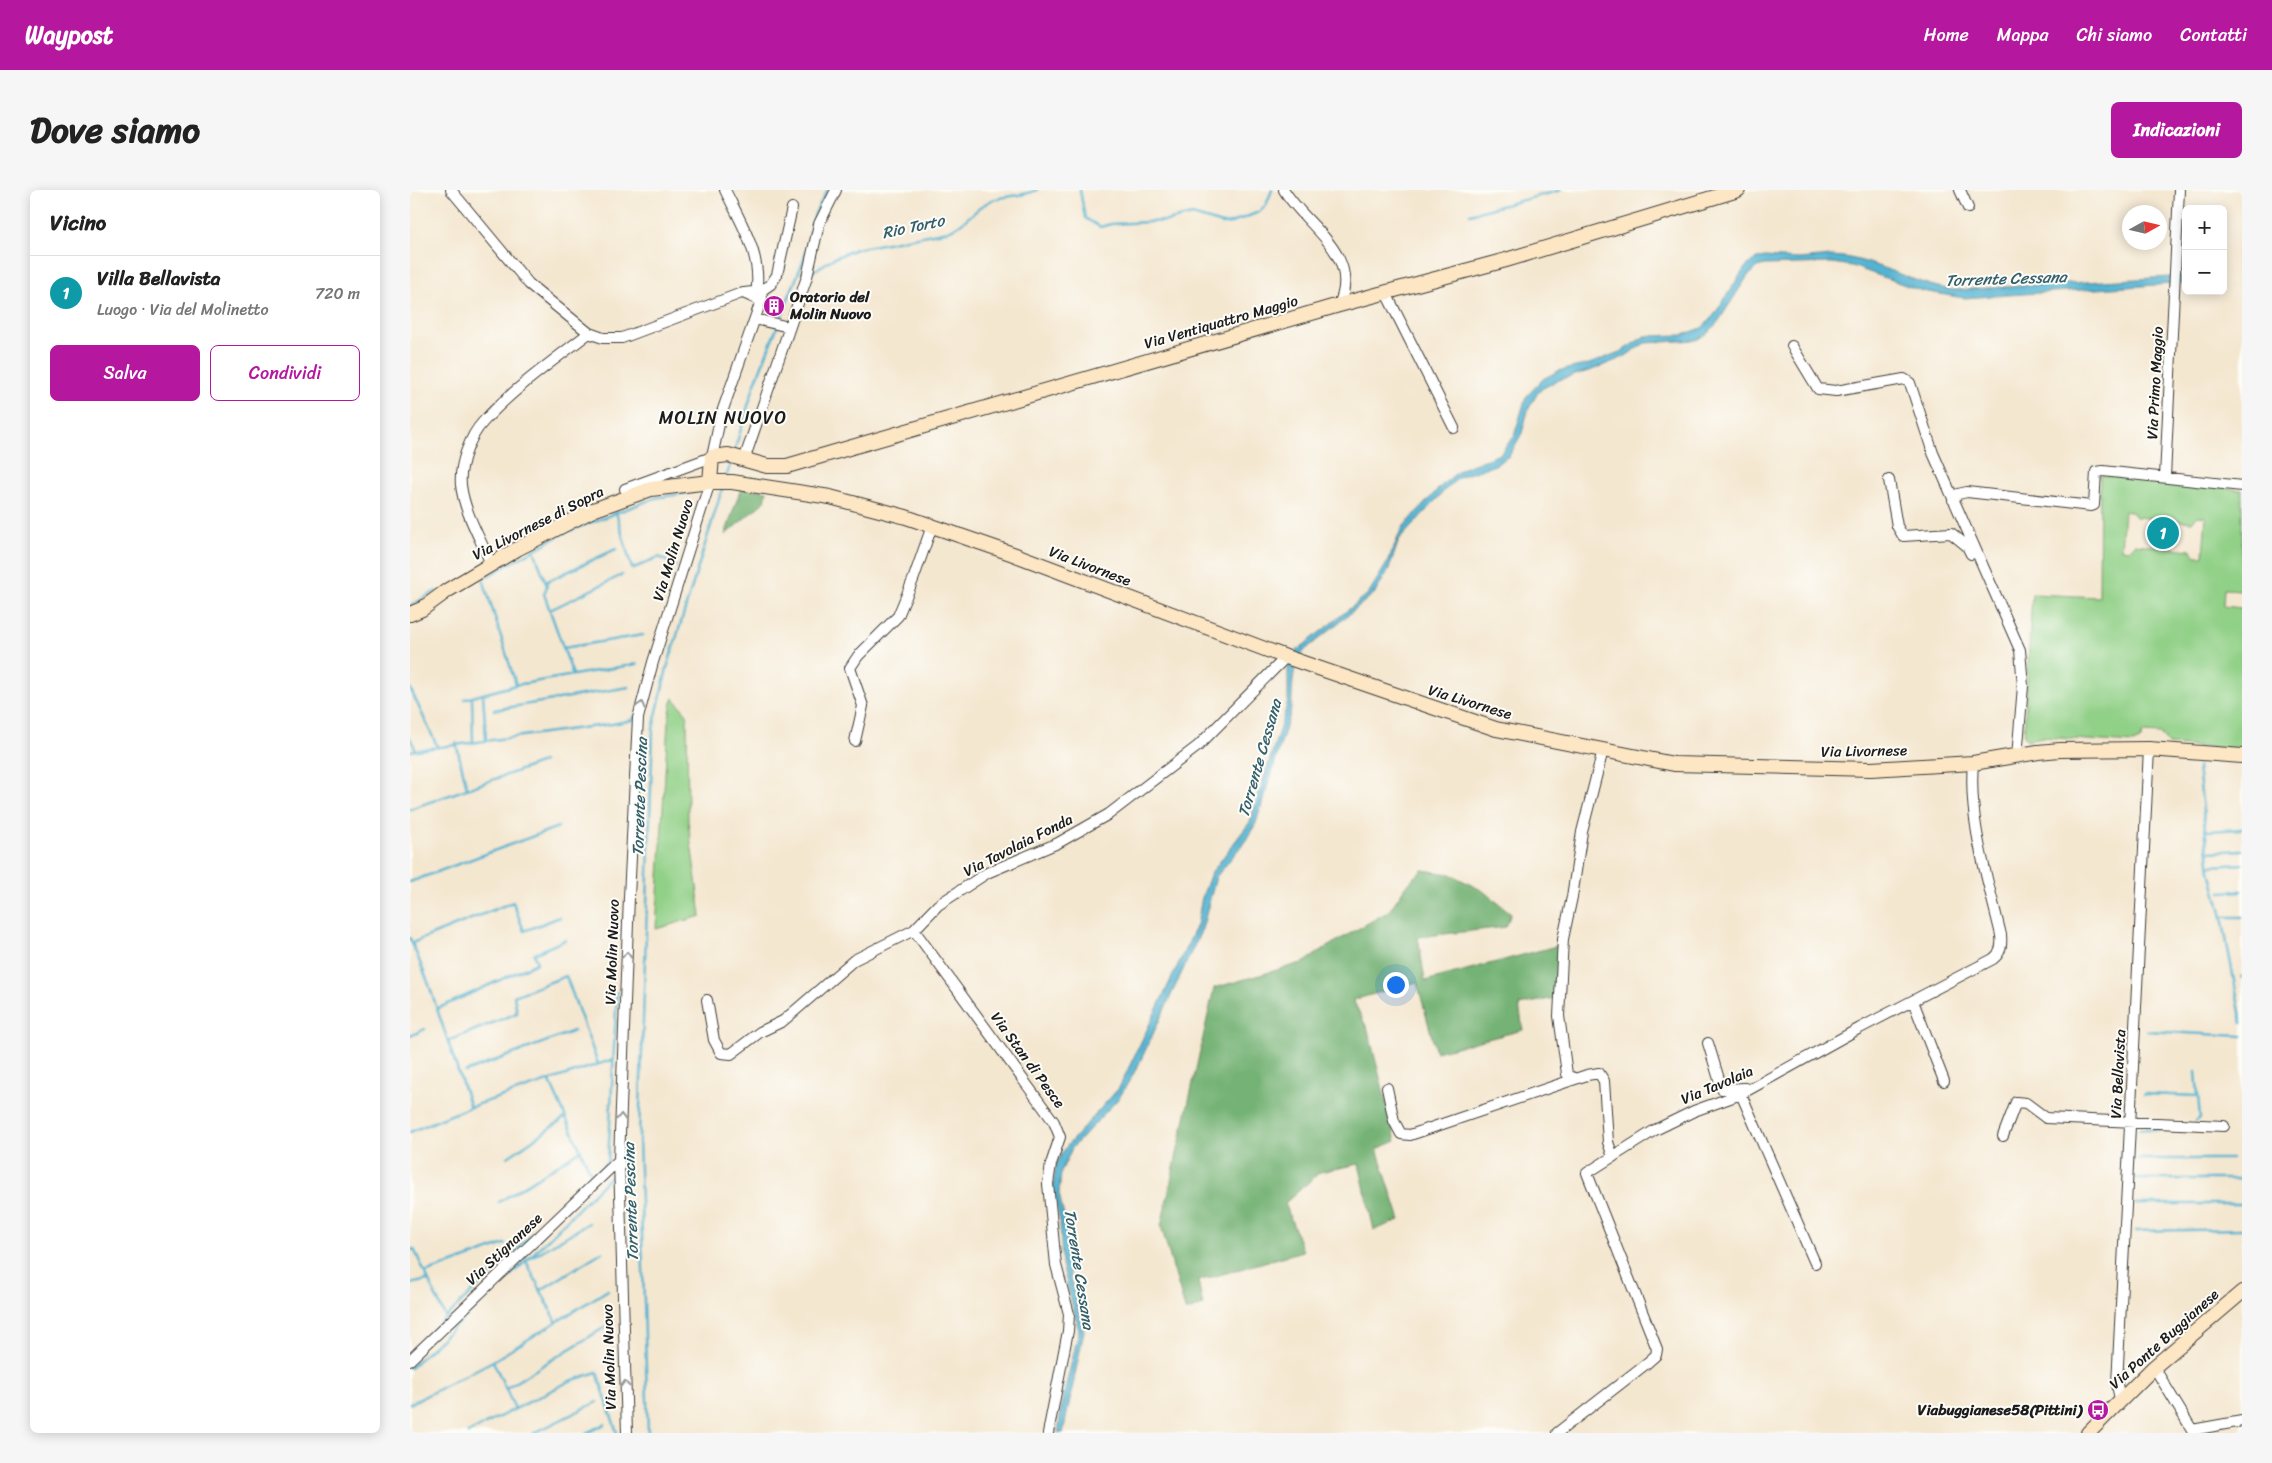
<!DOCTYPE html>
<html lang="it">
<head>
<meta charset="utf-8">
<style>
	body { margin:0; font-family:Sriracha,sans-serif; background:#f6f6f6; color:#222 }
	.controls { position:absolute; right:15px; top:15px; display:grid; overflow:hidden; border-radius:8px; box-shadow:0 2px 12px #0003 }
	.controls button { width:45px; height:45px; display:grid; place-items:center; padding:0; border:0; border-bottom:1px solid #e0e0e0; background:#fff; color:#222; font:25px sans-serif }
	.compass { position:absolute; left:1712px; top:15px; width:45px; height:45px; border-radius:50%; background:#fff; box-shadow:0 2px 12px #0003; rotate:82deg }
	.you { position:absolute; left:985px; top:794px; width:18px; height:18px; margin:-12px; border:4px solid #fff; border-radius:50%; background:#1a73e8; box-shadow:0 0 0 8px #1a73e833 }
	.badge { display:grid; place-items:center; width:32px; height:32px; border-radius:50%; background:#b5179e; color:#fff; font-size:16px; font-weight:700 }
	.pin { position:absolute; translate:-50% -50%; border:2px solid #fff; box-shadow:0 1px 5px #0006 }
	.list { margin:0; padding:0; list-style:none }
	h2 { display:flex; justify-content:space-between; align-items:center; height:65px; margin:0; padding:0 20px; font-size:21px }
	h2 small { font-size:16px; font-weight:400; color:#767676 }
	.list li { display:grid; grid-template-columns:32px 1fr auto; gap:15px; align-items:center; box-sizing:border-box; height:75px; padding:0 20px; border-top:1px solid #e0e0e0 }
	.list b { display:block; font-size:19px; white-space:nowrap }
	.list p { margin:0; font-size:16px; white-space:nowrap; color:#767676 }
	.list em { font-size:16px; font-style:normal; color:#767676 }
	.actions { display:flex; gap:10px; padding:15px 20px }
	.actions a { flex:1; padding:11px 0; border:1px solid #b5179e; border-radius:8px; text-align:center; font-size:18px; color:#b5179e }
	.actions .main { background:#b5179e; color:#fff }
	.map { position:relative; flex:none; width:1832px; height:1243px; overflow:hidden; border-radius:8px }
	header { display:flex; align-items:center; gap:30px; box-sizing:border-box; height:70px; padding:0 25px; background:#b5179e; color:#fff }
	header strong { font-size:24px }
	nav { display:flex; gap:28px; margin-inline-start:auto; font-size:18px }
	.intro { display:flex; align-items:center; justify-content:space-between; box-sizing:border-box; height:120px; padding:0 30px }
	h1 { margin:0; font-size:35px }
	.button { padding:12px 22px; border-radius:8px; background:#b5179e; color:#fff; font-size:18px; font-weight:700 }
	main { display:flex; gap:30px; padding:0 30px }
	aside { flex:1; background:#fff; border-radius:8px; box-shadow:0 2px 12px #0003 }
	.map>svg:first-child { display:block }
	.green { fill:#91d087; stroke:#567652; fill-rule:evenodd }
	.forest { fill:#74b274; stroke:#486748 }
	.water { fill:#52b3d1; stroke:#376876 }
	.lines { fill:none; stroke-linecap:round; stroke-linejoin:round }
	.stream { stroke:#52b3d1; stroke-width:2.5 }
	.street-casing { stroke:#3c3a37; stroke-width:12 }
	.secondary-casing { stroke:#3c3a37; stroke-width:16 }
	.street { stroke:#fff; stroke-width:10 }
	.secondary { stroke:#fce6c4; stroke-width:14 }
	.oneway { stroke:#999 }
	.labels { text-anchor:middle; stroke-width:4; stroke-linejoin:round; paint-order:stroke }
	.poi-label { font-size:15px; font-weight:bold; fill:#1c1c1c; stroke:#fdfcf7; text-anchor:start }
	.street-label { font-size:15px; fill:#1c1c1c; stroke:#fdfcf7 }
	.water-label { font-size:16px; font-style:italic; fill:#34606d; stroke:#fdfcf7 }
	.quarter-label { font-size:18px; letter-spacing:1px; fill:#1c1c1c; stroke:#fdfcf7 }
</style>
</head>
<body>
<header>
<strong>Waypost</strong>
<nav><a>Home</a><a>Mappa</a><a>Chi siamo</a><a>Contatti</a></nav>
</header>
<div class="intro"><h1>Dove siamo</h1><a class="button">Indicazioni</a></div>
<main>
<aside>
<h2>Vicino<small></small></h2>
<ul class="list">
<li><span class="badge" style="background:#0f9aa8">1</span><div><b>Villa Bellavista</b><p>Luogo · Via del Molinetto</p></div><em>720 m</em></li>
</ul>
<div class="actions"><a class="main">Salva</a><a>Condividi</a></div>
</aside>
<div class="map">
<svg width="1832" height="1243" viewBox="0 0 1832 1243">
	<rect width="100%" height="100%" fill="#fdfcf7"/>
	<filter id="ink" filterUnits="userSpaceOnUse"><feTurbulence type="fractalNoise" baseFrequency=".02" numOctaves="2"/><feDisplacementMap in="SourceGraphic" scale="10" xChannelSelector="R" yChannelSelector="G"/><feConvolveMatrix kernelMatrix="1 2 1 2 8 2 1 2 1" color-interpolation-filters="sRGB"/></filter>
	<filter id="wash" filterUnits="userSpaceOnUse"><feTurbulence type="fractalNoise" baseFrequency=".0096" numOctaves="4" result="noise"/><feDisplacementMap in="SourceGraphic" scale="20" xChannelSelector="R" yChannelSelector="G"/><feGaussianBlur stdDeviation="1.12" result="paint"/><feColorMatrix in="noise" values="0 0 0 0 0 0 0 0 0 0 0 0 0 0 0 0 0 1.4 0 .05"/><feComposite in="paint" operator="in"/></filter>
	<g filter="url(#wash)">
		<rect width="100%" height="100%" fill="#f4e7d0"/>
		<!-- green -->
		<path class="green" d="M1690,285L1832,300V400L1814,399L1813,416L1832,418V559L1758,555L1751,544L1733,543L1730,550L1723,553L1633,547L1617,550L1614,545L1622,404L1689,407ZM1714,321L1722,322L1726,327L1782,332L1787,326L1796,327L1793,366H1786L1781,360L1725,354L1719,360L1711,359Z
			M263,508L277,524L278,631L291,726L246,739L258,532Z"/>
		<!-- forest -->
		<path class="forest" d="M331,298L357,301L355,311L315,345Z
			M1012,680L1040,684L1073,701L1101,723L1096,737L1008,747L1015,791L1150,755L1145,808L1109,815L1113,840L1026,862L1007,792L943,810L958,840L986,951L967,959L990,1030L964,1040L949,974L910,982L875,1013L893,1061L788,1091L793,1115L776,1122L751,1036L804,798L895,772L915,758L979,721L996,696Z"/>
		<!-- water -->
		<path class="water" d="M1421,66C1464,67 1502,95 1544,100L1776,86V93L1554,108L1512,101L1442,76L1422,73L1355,75L1347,77L1337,87L1308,132L1297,144L1286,150L1235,153L1214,167L1182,180L1149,190L1133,198L1127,204L1118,220L1112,243L1099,266L1085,275L1049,287L1035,300L989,350L979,379L965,403L895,460C878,481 885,499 880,524L846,633L836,650L806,687L792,739L728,876L709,908L662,958L651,982L649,1004L656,1035L660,1088L674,1141L653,1243H648L652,1212L669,1141L652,1074L650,1032L643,999L646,974L656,957L709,898L787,735L792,707L801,683L840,632L875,522L878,510V477L885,462L958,404L976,375L992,338L1032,295L1051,279L1090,264L1104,246L1116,207L1133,189L1148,181L1179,174L1212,161L1235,146L1273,145L1292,138L1304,125L1334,79L1344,70L1354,67L1389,69Z"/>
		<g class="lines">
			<!-- stream -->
			<path class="stream" d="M670,0L675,28L690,37L701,34L757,31L782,25L813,34L821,33L849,22L856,15L862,0
				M1060,24L1151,0
				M402,82L424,68L446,59L538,41C555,35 564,19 580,11C594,5 612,7 627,0
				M369,132L394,69L405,23L417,0
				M324,262L344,196L367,137
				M316,288L321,272
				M206,322L222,379L249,367L266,376
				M124,360L137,396L134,404L163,485
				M136,392L206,359
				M0,416L26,401
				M140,420L212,385
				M0,432L8,428
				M153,458L233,445
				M106,495L73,389L154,343L245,308L283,302
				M0,498L27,556
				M73,504L76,549
				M62,507L63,552
				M55,509L106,495L227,474
				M84,520L219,497
				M0,548L6,560
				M46,553L57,598
				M0,561L202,534L223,530L224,527
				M1788,577L1800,681L1812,727L1832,833
				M0,619L133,572
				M1796,641L1832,639
				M1799,662L1832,660
				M1800,676L1832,674
				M0,692L148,637
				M1811,702L1832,701
				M1812,727H1832
				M0,748L18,792L60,917
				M2,753L103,712L114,741L150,727
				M1831,787H1832
				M27,819L127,773L124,764L155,750
				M1737,841L1832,846
				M0,846L15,839
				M38,851L107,823L104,806L156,786L188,874
				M55,882L164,841
				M1786,882L1790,928L1786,931
				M140,892L182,986
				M1734,904L1788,906
				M1730,939L1789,940
				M0,942L60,917L204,869
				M98,967L156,927
				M1728,969H1821
				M1727,989H1832
				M89,1012L171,960
				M1726,1014H1832
				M1726,1041L1832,1039
				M0,1060L4,1059L36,1128
				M114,1067L146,1131
				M120,1068L179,1033
				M15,1083L95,1054
				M0,1094L18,1090
				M131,1100L192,1062
				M0,1162L198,971L207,802
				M83,1171L105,1219
				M0,1178L116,1071L202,985
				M96,1198L197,1136
				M0,1214L83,1171L198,1100
				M58,1243L160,1191L187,1182L207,1243
				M124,1243L187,1212
				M176,1243L195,1234
				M238,1243L229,947L243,539L257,478L313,296"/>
		</g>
	</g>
	<g filter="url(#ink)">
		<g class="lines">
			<!-- street casing -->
			<g class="street-casing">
				<path id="street" d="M41,0L119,94L179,143L193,148H212L329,104L333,103L351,111
					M315,0C331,33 355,69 345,108
					M874,0C896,37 952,64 929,115
					M1550,0L1558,18
					M351,101L361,94L367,85L382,18
					M976,103L1044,238
					M345,129L379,137
					M1382,156L1408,199L1426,201L1494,189L1500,193L1523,263L1610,460L1613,496L1607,567
					M334,270L397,87L409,34L426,0
					M1755,287L1769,0
					M1479,290L1487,336L1493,346L1541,343L1557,356L1561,364
					M215,299L302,267L311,225L352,108L351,101L334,103
					M1543,310L1548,304L1557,302L1681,316L1684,315L1686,282L1693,281L1832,296
					M81,374C71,350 54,322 51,295C49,275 60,246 73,232C104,198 143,171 179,143
					M445,551L453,516L440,478L448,466L488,426L503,390L522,336
					M504,740L644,932L650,947L641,974L638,994L646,1075L659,1124L658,1141L638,1243
					M297,810L304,850L311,863L321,864L350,842L373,831L444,770L504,740L528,715L577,683L648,653L699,624L788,556L876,467
					M1503,811L1534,891
					M1298,853L1312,899L1335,898
					M1165,889L1157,884L1149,826L1153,749L1162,707L1172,642L1193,560
					M977,898L984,931L991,944L1000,945L1177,885L1189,883L1194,891L1198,952L1203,967
					M1331,904L1405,1073
					M1593,946L1606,912L1616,913L1636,928L1814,936
					M0,1170L209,970
					M1744,1177L1784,1243
					M1710,1210L1707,1194L1739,559
					M1782,1240L1832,1231
					M217,1243L209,970L219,707L228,528L243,472L300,292
					M1147,1243L1237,1173L1246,1165L1247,1159L1177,983L1245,940L1284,921L1331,904L1450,838L1583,769C1591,763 1592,755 1591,745C1578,689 1558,631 1563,573"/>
			</g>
			<!-- secondary casing -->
			<g class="secondary-casing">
				<path id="secondary" d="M300,292L302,267L318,265L357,276H377L929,115L1096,70L1328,0
					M0,424L12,419L38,400L107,359L183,320L241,299L300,292H322L420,307L496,327L603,364L876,467L1086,539L1264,574L1461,579L1563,573L1628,562L1650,560L1739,559L1832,566
					M1678,1243L1744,1177L1832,1102"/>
			</g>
			<!-- street -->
			<use href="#street" class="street"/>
			<!-- secondary -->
			<use href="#secondary" class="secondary"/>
		</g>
		<!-- one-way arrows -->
		<defs><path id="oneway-chevron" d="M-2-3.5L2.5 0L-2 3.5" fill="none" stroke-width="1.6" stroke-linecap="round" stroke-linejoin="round" transform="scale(1.25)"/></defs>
		<g class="oneway">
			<use href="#oneway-chevron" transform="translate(231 515) rotate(-75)"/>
			<use href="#oneway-chevron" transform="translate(217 765) rotate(-87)"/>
			<use href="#oneway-chevron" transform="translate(211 927) rotate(-88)"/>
			<use href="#oneway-chevron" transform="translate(215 1194) rotate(-92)"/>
		</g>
	</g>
	<!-- icons -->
	<defs>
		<g id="building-disc" transform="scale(1.125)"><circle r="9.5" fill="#b5179e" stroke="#fdfcf7"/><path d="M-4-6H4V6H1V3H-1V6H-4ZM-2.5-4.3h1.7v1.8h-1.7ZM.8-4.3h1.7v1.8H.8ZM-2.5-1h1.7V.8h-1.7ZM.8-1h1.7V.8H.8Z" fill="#fff"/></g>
		<g id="bus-disc" transform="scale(1.125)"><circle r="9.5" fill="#b5179e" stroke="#fdfcf7"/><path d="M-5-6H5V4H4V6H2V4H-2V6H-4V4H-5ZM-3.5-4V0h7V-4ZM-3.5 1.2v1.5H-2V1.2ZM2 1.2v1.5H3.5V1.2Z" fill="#fff"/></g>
	</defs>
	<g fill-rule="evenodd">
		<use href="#building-disc" x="364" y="116"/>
		<use href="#bus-disc" x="1688" y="1220"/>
	</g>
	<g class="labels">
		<!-- poi labels -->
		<g class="poi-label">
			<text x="380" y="112">Oratorio del<tspan x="380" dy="17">Molin Nuovo</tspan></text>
			<text x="1672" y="1225" text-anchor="end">Viabuggianese58(Pittini)</text>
		</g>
		<!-- street labels -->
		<g class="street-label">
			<text transform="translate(811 132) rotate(-16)" y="5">Via Ventiquattro Maggio</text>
			<text transform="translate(1745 193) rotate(-87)" y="5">Via Primo Maggio</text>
			<text transform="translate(128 333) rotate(-27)" y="5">Via Livornese di Sopra</text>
			<text transform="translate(263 360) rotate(-73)" y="5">Via Molin Nuovo</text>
			<text transform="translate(680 376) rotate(21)" y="5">Via Livornese</text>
			<text transform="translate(1060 512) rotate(17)" y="5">Via Livornese</text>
			<text transform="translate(1454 561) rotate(-1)" y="5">Via Livornese</text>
			<text transform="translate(608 655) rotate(-27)" y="5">Via Tavolaia Fonda</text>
			<text transform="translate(202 762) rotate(-88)" y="5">Via Molin Nuovo</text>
			<text transform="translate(618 870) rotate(54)" y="5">Via Stan di Pesce</text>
			<text transform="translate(1708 884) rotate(-87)" y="5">Via Bellavista</text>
			<text transform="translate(1307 895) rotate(-23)" y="5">Via Tavolaia</text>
			<text transform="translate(94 1059) rotate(-43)" y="5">Via Stignanese</text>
			<text transform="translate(1754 1149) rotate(-42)" y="5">Via Ponte Buggianese</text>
			<text transform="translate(199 1167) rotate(-92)" y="5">Via Molin Nuovo</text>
		</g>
		<!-- water labels -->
		<g class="water-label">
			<text transform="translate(503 36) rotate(-12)" y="6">Rio Torto</text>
			<text transform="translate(1596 88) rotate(-2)" y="6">Torrente Cessana</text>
			<text transform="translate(849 568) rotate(-74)" y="6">Torrente Cessana</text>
			<text transform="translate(229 607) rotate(-88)" y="6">Torrente Pescina</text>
			<text transform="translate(220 1012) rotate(-92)" y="6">Torrente Pescina</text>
			<text transform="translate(670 1079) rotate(81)" y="6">Torrente Cessana</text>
		</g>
		<!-- quarter labels -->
		<g class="quarter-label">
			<text x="313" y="234">MOLIN NUOVO</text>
		</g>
	</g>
</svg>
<div class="controls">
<button>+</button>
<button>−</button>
</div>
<svg class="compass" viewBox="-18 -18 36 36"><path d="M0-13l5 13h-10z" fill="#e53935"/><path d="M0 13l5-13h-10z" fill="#767676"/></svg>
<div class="you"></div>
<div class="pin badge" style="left:1753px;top:343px;background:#0f9aa8">1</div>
</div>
</main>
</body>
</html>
